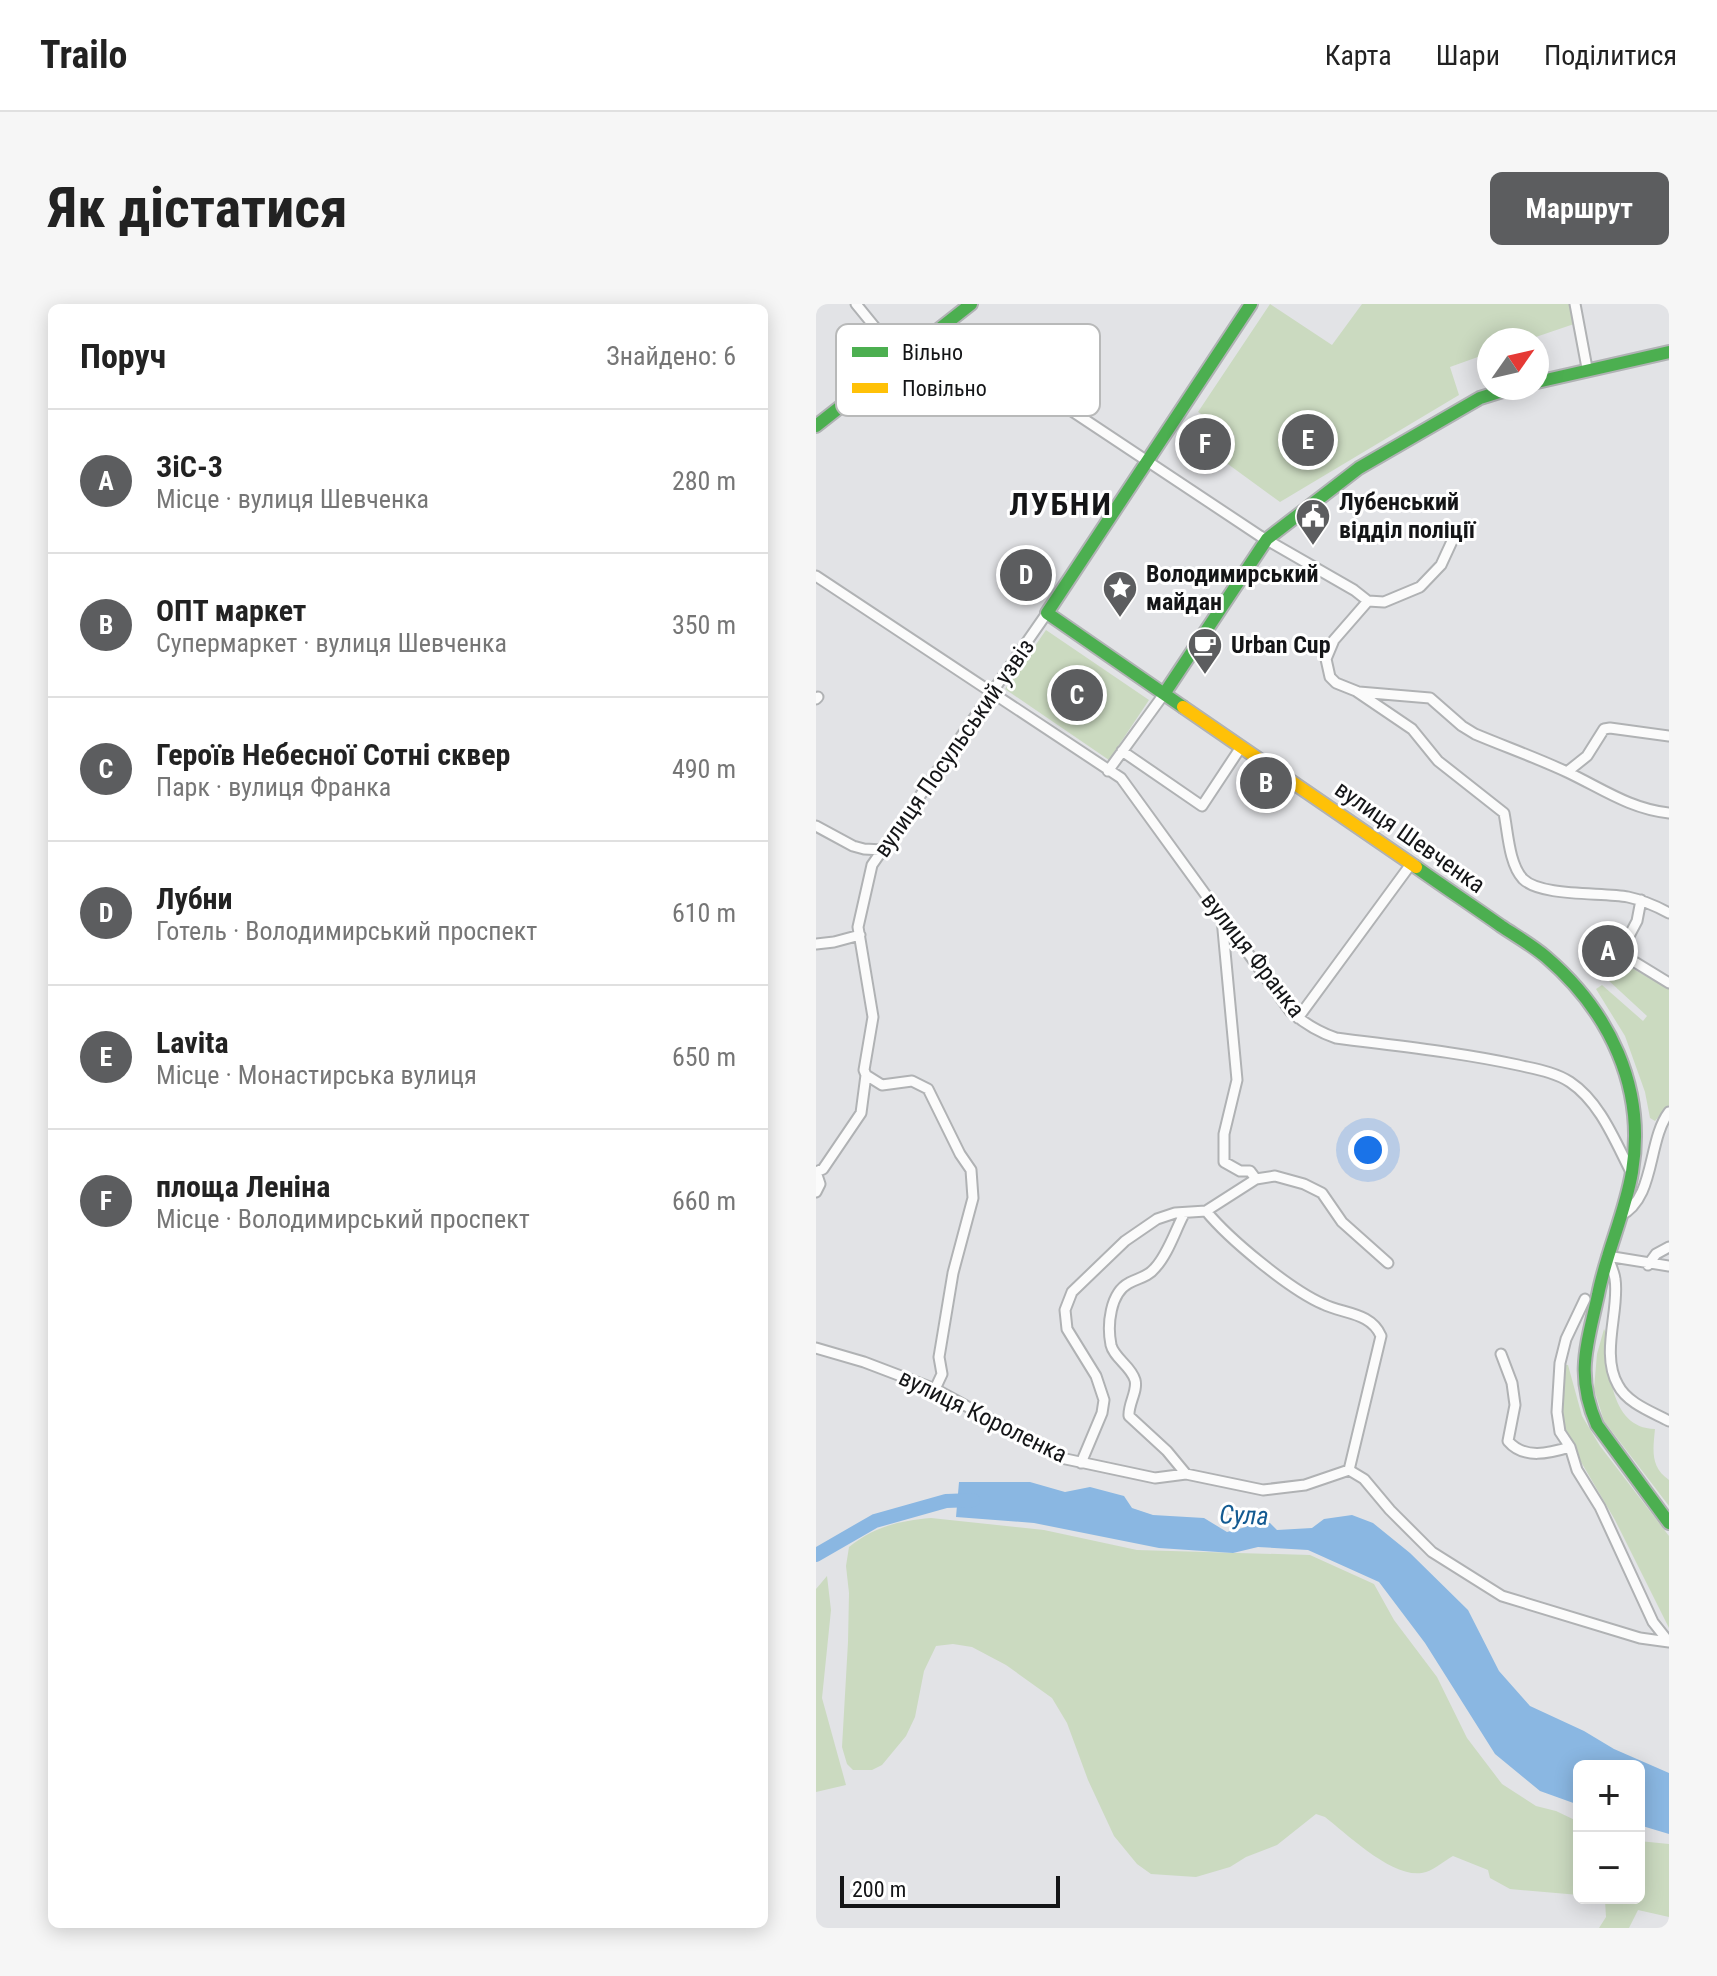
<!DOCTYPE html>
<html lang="uk">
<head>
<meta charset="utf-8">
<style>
	body { margin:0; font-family:"Roboto Condensed",sans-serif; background:#f6f6f6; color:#222 }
	.controls { position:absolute; right:24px; bottom:24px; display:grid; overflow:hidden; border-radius:12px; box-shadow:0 4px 20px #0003 }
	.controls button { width:72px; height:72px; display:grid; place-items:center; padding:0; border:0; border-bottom:2px solid #e0e0e0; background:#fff; color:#222; font:40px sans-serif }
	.compass { position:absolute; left:661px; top:24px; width:72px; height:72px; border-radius:50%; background:#fff; box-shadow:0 4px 20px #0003; rotate:56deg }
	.scale { position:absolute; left:24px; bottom:20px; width:220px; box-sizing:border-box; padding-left:8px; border:4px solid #141517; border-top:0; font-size:22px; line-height:28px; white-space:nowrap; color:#141517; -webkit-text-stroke:6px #fff; paint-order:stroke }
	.you { position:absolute; left:552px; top:846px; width:28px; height:28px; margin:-20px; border:6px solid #fff; border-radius:50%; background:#1a73e8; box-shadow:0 0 0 12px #1a73e833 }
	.badge { display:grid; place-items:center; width:52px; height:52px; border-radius:50%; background:#5c5d5f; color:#fff; font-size:26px; font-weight:700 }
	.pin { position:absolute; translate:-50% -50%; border:4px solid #fff; box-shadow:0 2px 8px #0006 }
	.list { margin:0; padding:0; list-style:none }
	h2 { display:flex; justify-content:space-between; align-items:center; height:104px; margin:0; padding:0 32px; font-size:34px }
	h2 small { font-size:26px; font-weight:400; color:#767676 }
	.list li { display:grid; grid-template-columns:52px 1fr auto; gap:24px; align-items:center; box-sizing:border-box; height:144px; padding:0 32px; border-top:2px solid #e0e0e0 }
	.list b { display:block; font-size:30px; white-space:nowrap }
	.list p { margin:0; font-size:26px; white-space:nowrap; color:#767676 }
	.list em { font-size:26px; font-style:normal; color:#767676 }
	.map { position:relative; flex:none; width:853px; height:1624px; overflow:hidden; border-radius:12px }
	header { display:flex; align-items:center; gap:48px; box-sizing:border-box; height:112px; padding:0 40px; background:#fff; border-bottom:2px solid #e0e0e0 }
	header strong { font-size:38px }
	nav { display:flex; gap:44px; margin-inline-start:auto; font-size:28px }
	.intro { display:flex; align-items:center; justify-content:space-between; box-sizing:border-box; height:192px; padding:0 48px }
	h1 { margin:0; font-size:56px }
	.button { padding:20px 36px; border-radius:12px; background:#5c5d5f; color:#fff; font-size:28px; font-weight:700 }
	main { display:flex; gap:48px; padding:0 48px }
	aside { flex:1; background:#fff; border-radius:12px; box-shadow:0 4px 20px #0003 }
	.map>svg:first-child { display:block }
	.green { fill:#cbdac0 }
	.water { fill:#8ab7e2 }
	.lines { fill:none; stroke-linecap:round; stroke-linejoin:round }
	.river { stroke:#8ab7e2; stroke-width:14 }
	.street-casing { stroke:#b0b2b4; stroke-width:13 }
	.fast-casing { stroke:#b0b2b4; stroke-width:16 }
	.slow-casing { stroke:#b0b2b4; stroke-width:16 }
	.street { stroke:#fbfbfb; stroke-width:9 }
	.fast { stroke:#4caf50; stroke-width:12 }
	.slow { stroke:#ffc107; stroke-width:12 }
	.labels { text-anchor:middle; stroke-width:6; stroke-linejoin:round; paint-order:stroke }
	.poi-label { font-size:24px; font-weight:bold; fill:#141517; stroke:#fff; text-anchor:start }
	.street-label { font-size:24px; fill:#141517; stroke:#fff }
	.water-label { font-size:26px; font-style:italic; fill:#145b92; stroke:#fff }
	.district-label { font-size:32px; font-weight:bold; letter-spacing:2px; fill:#141517; stroke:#fff }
	.key { fill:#fff; stroke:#b8b9b9; stroke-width:2 }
	.key-label { font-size:22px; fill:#141517 }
</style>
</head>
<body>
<header>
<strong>Trailo</strong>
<nav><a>Карта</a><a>Шари</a><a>Поділитися</a></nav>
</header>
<div class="intro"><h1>Як дістатися</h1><a class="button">Маршрут</a></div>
<main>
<aside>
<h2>Поруч<small>Знайдено: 6</small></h2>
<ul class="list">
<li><span class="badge">A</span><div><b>ЗіС-3</b><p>Місце · вулиця Шевченка</p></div><em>280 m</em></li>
<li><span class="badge">B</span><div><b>ОПТ маркет</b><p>Супермаркет · вулиця Шевченка</p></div><em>350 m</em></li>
<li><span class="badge">C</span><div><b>Героїв Небесної Сотні сквер</b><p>Парк · вулиця Франка</p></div><em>490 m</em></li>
<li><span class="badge">D</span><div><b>Лубни</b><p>Готель · Володимирський проспект</p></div><em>610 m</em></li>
<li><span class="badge">E</span><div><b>Lavita</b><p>Місце · Монастирська вулиця</p></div><em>650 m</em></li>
<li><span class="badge">F</span><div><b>площа Леніна</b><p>Місце · Володимирський проспект</p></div><em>660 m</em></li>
</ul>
</aside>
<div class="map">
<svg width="853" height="1624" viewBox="0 0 853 1624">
	<rect width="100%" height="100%" fill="#e2e3e6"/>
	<!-- green -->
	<path class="green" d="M454,0L516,41L546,0H754L758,20L711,36H673V49L634,63L643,91L464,198L405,155L419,132L382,108Z
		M230,326L333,396L293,456L189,385Z
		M805,658L853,685V801L839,817L834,814L829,788L809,732L780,685L786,681L827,717L831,712L792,676Z
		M788,1025L790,1029C793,1061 792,1124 839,1125C837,1146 834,1163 853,1176V1202L788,1117L778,1085L781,1050Z
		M748,1061H752L766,1112L784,1142L853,1232V1324L799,1216L751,1134L744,1107Z
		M115,1214L228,1226L321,1246L494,1251L558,1280L578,1316L621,1373L651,1434L686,1480L720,1502L740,1507L763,1518V1591L694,1585L674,1574L672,1566L637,1552C628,1557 619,1565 610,1568C580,1578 531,1530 509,1513L500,1510L461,1541L430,1553L414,1563L380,1573L335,1570L321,1560L298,1532L272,1476L251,1419L236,1394L190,1361L156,1343L137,1340L120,1342L108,1367L99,1413L90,1432L66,1461L56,1466H37L31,1460L26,1443L32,1338L33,1289L30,1262L33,1243C59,1222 83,1217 115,1214Z
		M11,1272L15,1306L6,1394L30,1481L0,1488V1285Z
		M823,1537L853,1540V1613L822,1606L813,1624H783L790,1613L789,1597L775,1594H823Z"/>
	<!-- water -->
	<path class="water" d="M143,1178H214L249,1188L274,1183L308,1192L316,1204L337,1211L388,1214L411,1228L430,1223L435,1217L454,1219L461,1226L496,1224L508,1215L536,1211L557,1219L594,1249L652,1306L683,1367L714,1402L768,1427L798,1445L853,1469V1530L823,1521V1462H763V1501L724,1487L679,1450L609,1339L563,1278L492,1246L442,1243L417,1249L343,1244L218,1219L140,1213Z"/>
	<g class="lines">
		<!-- river -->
		<path class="river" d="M0,1251L59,1217L130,1197L157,1196"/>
		<!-- street casing -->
		<g class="street-casing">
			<path id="street" d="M40,0L84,54
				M759,0L771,64
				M128,22L444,232L538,286L552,297L568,298L604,283L625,261L637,235
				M0,272L305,474L474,707C489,720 502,728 520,734C581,742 642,748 702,761C719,765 739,768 754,778C784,798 799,837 815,868
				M552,297L518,336L510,355L514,373L520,379L540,387L596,425L622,457L688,509C692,529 693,560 707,575C725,593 787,588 812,593C826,596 840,602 853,609
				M543,388L614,394L646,422L659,430C690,443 721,454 751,468C785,484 814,505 853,509
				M0,395L2,393
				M306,447L386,502L425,443
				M292,467L348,390
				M751,468L771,452L788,425L794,424L853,432
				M0,522L37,542L48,545L67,546
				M825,596L821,617L804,649L853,679
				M0,640L18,638L44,631
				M482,714L595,560
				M0,868L7,865L45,809L50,771
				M0,868L4,880L0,888
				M440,875L459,872L488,880L506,889L526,918L572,959
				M390,907C413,935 473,985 507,1000C527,1010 555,1008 565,1032L533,1166
				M368,910C359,927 352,950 339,964C332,973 322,974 313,979C294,989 291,1021 295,1041C298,1054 315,1062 319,1076C322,1087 312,1100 313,1112L351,1147L370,1170
				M804,912C840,894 831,837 853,808
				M791,952C794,959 798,967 799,975C804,1005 784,1050 802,1081C811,1099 836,1108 853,1117
				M791,952L853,962
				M832,961L840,950L853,943
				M769,995L750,1035L744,1059L741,1108L744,1128L754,1143L761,1166L784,1203L837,1318L852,1337
				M0,1044L48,1058L119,1085L245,1154L339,1174L370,1170L447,1186L489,1181L533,1166L548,1175L574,1206L616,1248L686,1292L824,1334L853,1338
				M685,1050L696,1079L699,1101L692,1137C708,1156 734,1149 754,1143
				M119,1085L126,1070L123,1053L137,969L157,894L155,866L144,850L112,785L96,777L66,781L50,771L48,766L57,713L42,623L56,561L231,309
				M265,1159L286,1109L288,1096L280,1072L251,1025L249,1006L256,988L309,937L341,915L359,909L390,907L440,875L434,867H424L408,858V830L421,776L406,615"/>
		</g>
		<!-- fast casing -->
		<g class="fast-casing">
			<path id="fast" d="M721,78L853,48
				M0,122L155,0
				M348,390L451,235L543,164L664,94L696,84
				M367,403L231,309L435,0
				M600,563C628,583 657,602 685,622C700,632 716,641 730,653C794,708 830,784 816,868C809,910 790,949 782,991C771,1041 759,1071 781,1121L853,1219"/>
		</g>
		<!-- slow casing -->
		<g class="slow-casing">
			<path id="slow" d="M367,403L600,563"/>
		</g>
		<!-- street -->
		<use href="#street" class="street"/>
		<!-- fast -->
		<use href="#fast" class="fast"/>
		<!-- slow -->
		<use href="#slow" class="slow"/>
	</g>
	<!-- icons -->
	<defs>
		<g id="civic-pin" transform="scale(1.8)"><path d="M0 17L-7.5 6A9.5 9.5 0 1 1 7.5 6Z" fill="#5c5d5f" stroke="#fff"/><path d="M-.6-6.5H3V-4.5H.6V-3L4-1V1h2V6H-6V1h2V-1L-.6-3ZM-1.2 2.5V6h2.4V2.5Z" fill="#fff"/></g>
		<g id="sight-pin" transform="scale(1.8)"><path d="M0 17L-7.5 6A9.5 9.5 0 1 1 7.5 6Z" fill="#5c5d5f" stroke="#fff"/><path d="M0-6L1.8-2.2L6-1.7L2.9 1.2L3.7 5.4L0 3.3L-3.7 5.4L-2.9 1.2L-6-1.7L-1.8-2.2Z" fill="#fff"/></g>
		<g id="cafe-pin" transform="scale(1.8)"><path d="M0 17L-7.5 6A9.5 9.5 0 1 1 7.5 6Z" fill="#5c5d5f" stroke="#fff"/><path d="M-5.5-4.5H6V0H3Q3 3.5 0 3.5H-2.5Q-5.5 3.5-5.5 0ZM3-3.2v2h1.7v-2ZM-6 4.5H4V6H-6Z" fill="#fff"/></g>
	</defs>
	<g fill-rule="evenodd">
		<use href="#civic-pin" x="497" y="212"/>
		<use href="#sight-pin" x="304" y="284"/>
		<use href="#cafe-pin" x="389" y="341"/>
	</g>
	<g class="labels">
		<!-- poi labels -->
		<g class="poi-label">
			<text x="523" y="206">Лубенський<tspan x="523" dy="28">відділ поліції</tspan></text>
			<text x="330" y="278">Володимирський<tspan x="330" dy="28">майдан</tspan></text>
			<text x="415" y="349">Urban Cup</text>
		</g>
		<!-- street labels -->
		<g class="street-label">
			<text transform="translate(138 444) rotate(-55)" y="8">вулиця Посульський узвіз</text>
			<text transform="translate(594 533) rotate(35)" y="8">вулиця Шевченка</text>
			<text transform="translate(437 651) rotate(52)" y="8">вулиця Франка</text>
			<text transform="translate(167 1112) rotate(26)" y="8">вулиця Короленка</text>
		</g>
		<!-- water labels -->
		<g class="water-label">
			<text transform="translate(428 1211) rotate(2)" y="9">Сула</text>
		</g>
		<!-- district labels -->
		<g class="district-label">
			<text x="245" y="211">ЛУБНИ</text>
		</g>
	</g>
	<!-- legend -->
	<rect x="20" y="20" width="264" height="92" rx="12" class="key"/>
	<rect x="36" y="43" width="36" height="10" fill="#4caf50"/>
	<rect x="36" y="79" width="36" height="10" fill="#ffc107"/>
	<g class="key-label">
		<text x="86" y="56">Вільно</text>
		<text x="86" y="92">Повільно</text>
	</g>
</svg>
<div class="controls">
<button>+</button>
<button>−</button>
</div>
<svg class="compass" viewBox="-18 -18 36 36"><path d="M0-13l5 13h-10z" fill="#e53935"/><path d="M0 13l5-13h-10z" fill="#767676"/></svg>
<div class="scale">200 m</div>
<div class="you"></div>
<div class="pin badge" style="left:792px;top:647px">A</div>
<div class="pin badge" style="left:450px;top:479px">B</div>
<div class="pin badge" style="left:261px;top:391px">C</div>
<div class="pin badge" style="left:210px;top:271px">D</div>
<div class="pin badge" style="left:492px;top:136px">E</div>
<div class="pin badge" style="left:389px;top:140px">F</div>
</div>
</main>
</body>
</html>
